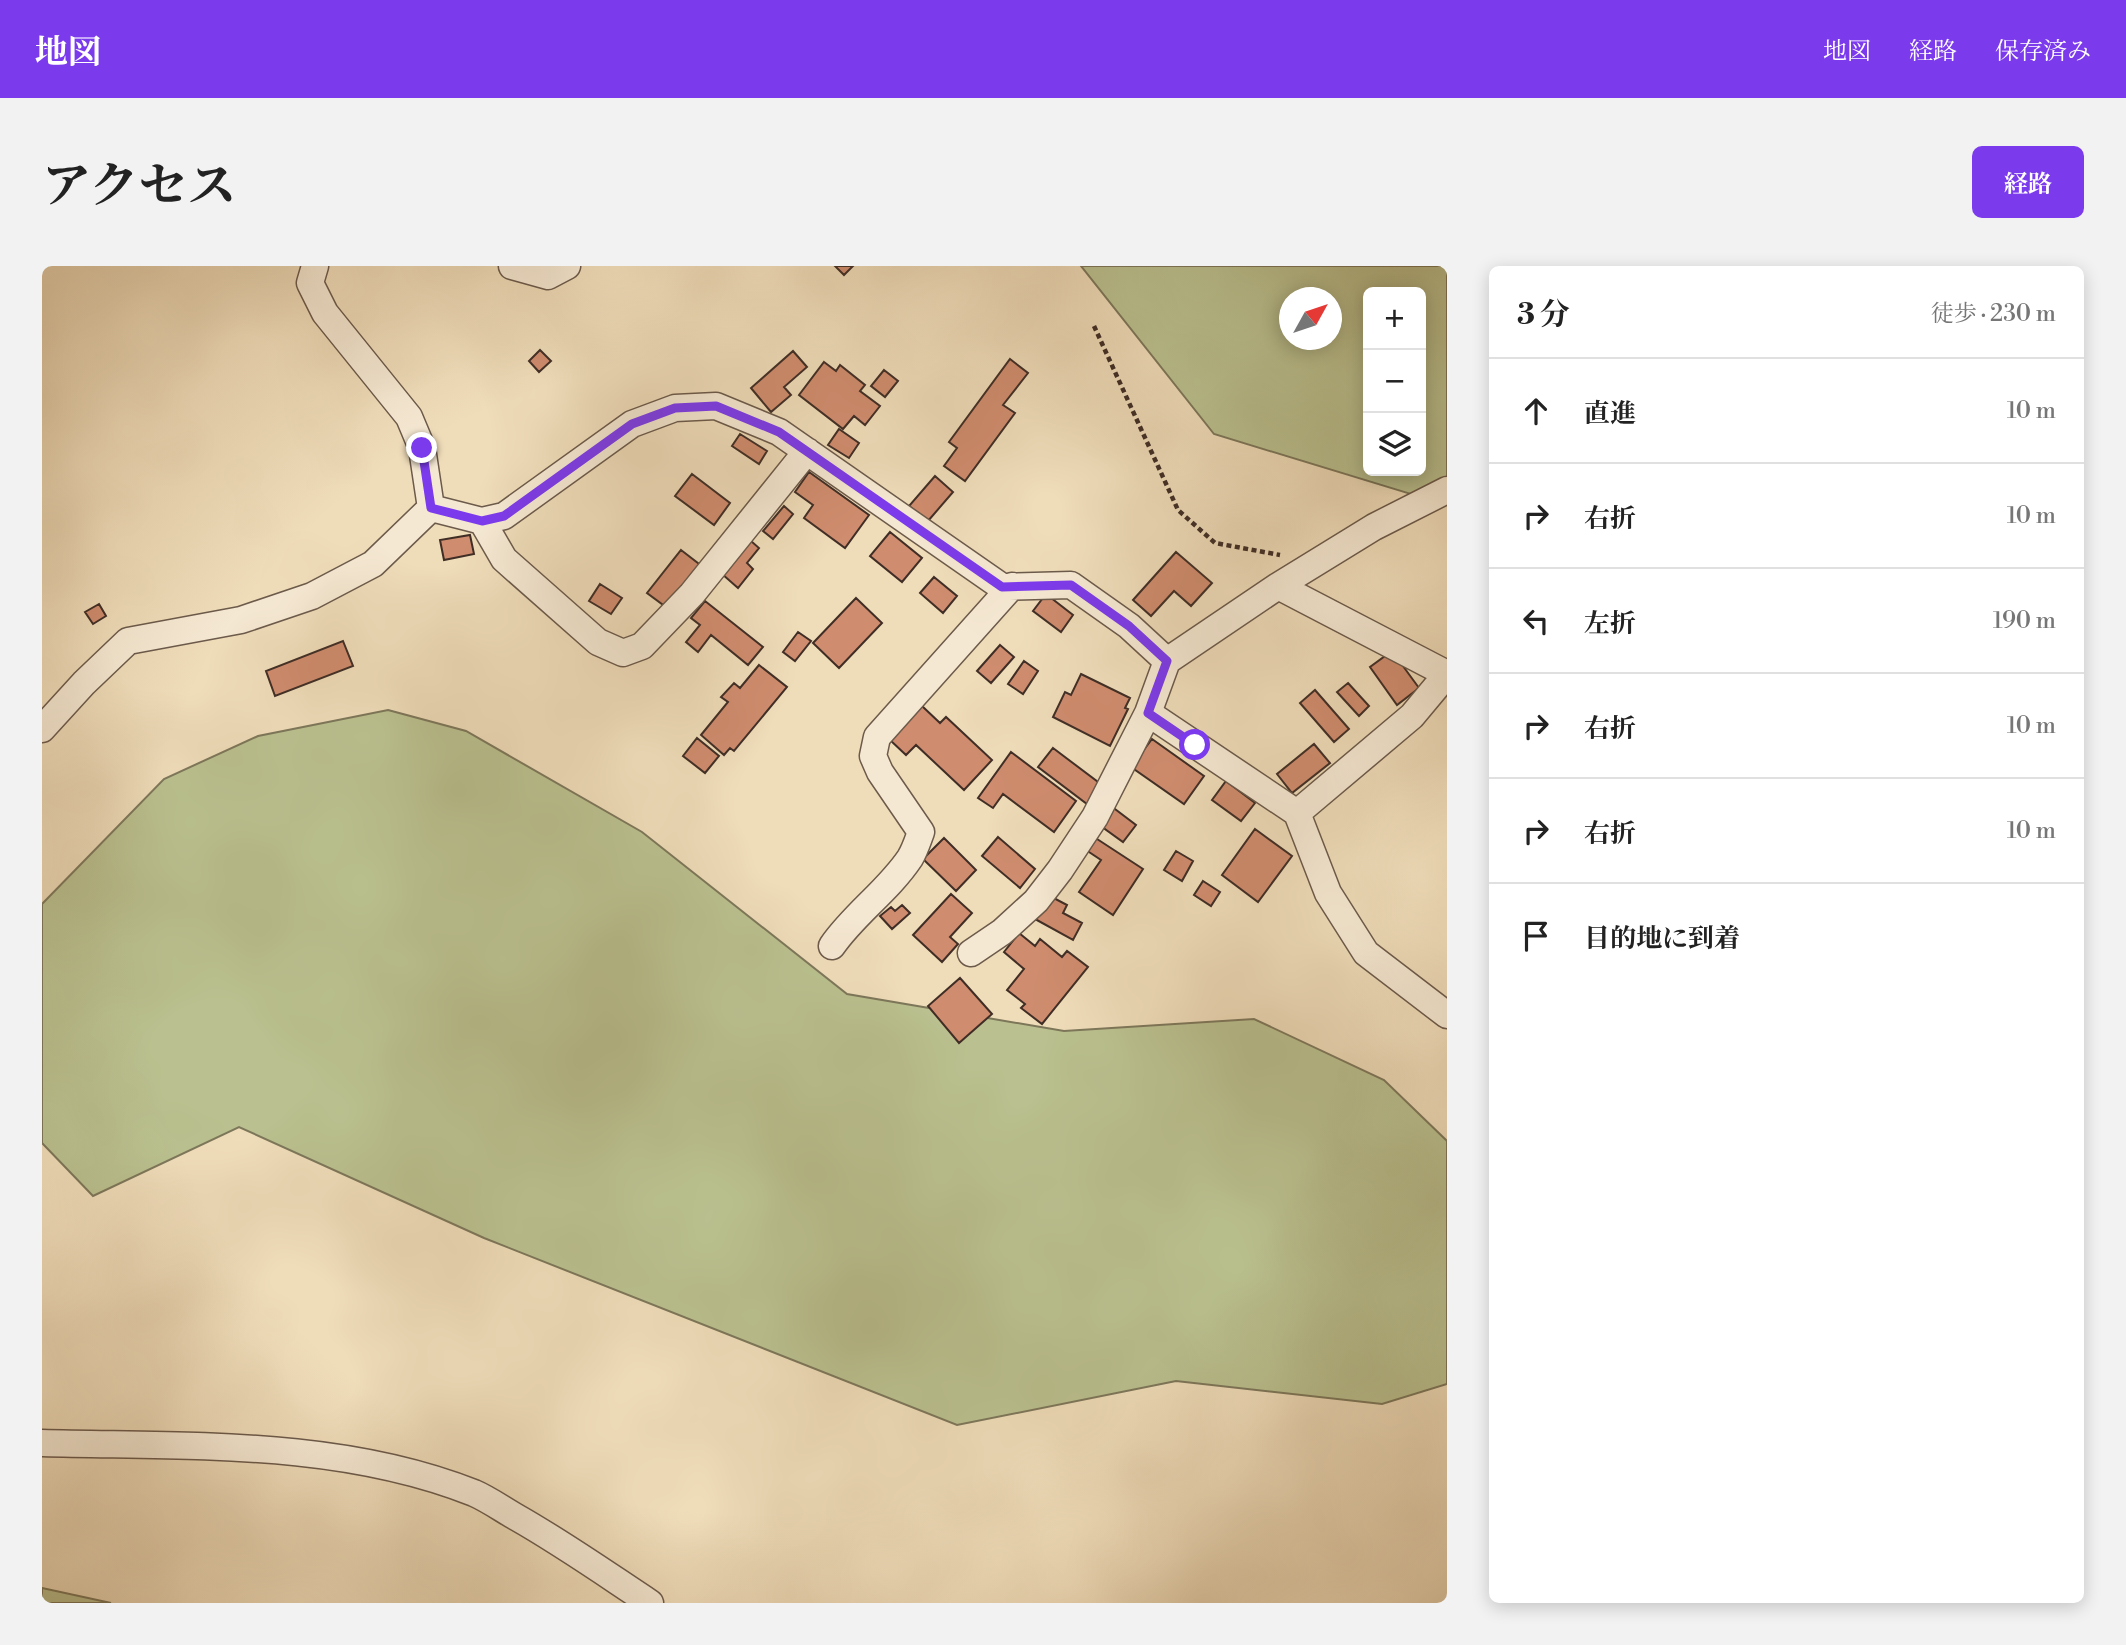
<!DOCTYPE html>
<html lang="ja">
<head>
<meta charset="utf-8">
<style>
	body { margin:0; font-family:"Libre Bodoni","Noto Serif JP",serif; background:#f2f2f2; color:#222 }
	.controls { position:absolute; right:21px; top:21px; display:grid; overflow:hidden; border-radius:10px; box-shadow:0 4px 18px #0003 }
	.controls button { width:63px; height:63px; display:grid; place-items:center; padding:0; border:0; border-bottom:2px solid #e0e0e0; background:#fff; color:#222; font:35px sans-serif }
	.compass { position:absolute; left:1237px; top:21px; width:63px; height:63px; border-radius:50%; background:#fff; box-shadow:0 4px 18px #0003; rotate:50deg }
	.stop { position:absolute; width:21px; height:21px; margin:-16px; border:5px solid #7c3aed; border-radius:50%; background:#fff }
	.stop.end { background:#7c3aed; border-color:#fff; box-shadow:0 2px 7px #0008 }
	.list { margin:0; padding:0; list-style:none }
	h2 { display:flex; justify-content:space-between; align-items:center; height:91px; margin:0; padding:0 28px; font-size:30px }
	h2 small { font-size:23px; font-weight:400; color:#767676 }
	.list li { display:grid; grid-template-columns:46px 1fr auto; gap:21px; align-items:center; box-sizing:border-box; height:105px; padding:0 28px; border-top:2px solid #e0e0e0 }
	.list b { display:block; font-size:26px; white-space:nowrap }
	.list em { font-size:23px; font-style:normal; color:#767676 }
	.icon { flex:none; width:38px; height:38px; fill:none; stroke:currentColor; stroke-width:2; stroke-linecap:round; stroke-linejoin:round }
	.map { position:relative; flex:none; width:1405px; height:1337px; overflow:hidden; border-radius:10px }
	header { display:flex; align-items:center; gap:42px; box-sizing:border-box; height:98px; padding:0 35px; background:#7c3aed; color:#fff }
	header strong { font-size:33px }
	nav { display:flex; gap:38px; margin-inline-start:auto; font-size:24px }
	.intro { display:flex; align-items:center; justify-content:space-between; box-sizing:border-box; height:168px; padding:0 42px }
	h1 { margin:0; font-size:49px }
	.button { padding:18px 32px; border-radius:10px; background:#7c3aed; color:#fff; font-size:24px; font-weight:700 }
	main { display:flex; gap:42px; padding:0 42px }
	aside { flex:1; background:#fff; border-radius:10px; box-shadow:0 4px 18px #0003 }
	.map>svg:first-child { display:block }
	.green { fill:#bac08f; stroke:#7d775a; stroke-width:2; fill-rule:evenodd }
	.building { fill:#cf8c6e; stroke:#402e26; stroke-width:2 }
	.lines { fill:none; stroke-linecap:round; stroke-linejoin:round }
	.minor-casing { stroke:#6c5a4b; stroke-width:29 }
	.path { stroke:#402e26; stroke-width:4.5; stroke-dasharray:5 3.5; stroke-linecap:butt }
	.minor { stroke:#f5e8d2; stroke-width:26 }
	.route { stroke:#7c3aed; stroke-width:9 }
</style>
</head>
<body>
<header>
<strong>地図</strong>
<nav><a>地図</a><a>経路</a><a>保存済み</a></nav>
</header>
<div class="intro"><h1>アクセス</h1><a class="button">経路</a></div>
<main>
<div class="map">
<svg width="1405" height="1337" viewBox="0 0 1405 1337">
	<rect width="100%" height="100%" fill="#efdcb9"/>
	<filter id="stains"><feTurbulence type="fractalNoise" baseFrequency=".00286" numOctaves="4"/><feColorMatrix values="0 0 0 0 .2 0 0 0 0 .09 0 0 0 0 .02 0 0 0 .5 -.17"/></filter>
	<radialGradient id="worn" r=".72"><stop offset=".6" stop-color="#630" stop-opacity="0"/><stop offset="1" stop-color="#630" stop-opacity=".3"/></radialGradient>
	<!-- green -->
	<path class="green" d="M1039,0H1405V239L1172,168ZM1326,26H1379V205H1326ZM1248,32H1290V74H1248Z
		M346,444L424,465L600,566L805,728L1022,765L1212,753L1342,814L1405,875V1118L1340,1138L1134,1115L915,1159L442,972L197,861L51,930L0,877V638L122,513L216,470Z
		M0,1322L69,1337H0Z"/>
	<!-- building -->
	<path class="building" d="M793,0H811L802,9Z
		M498,84L509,95L497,106L487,95Z
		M751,85L765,101L742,121L749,129L729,146L709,122Z
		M968,93L986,107L961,139L973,147L923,215L902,200L915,182L907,176Z
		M782,96L794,105L798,99L823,119L818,125L838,140L823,159L812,150L801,163L757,129Z
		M842,104L856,115L843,131L829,120Z
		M797,163L817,177L807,192L786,179Z
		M698,168L725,185L717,198L690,180Z
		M767,206L827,249L803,282L762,252L771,239L753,226Z
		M650,208L688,237L672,259L633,230Z
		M893,210L911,226L886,255L867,240Z
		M742,240L751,248L731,273L721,265Z
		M848,266L880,292L860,316L828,290Z
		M428,269L432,288L402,294L398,274Z
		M709,275L717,282L705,297L711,303L696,322L680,308Z
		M639,284L661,301L628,344L605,327Z
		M1134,286L1170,317L1149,340L1132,325L1109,350L1091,334Z
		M892,311L915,330L901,347L878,327Z
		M558,318L580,332L569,348L547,335Z
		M1004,328L1031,349L1019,366L991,345Z
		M814,332L840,357L797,402L771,377Z
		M663,335L721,381L706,399L669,369L656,386L644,376L658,359L649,352Z
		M57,338L64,350L51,358L43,346Z
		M756,366L769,375L753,395L741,386Z
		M301,375L311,400L233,430L224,405Z
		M958,379L972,391L949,417L935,405Z
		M1350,385L1377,422L1355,439L1328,401Z
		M982,395L996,405L981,428L966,418Z
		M717,399L745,421L692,485L688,482L682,489L659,469L686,436L679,431L692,417L698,422Z
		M1039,408L1088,432L1083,442L1086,443L1068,480L1011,451L1023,426L1029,429Z
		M1306,417L1327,440L1317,450L1295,426Z
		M1273,424L1307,463L1292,476L1258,437Z
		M880,440L898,457L904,451L950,494L922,524L874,479L864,489L848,474Z
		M655,472L677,490L663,507L641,490Z
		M1110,473L1162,510L1142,538L1089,501Z
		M1272,478L1288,497L1250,527L1235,508Z
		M1011,482L1060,519L1045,538L996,501Z
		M969,486L1034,535L1012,566L961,528L951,542L936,532Z
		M1184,515L1213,537L1199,555L1170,534Z
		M1069,540L1094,559L1081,576L1056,558Z
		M1213,563L1250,590L1216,636L1180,609Z
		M956,571L993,603L978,622L940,590Z
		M1052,571L1101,603L1071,649L1037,626L1059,594L1044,584Z
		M902,572L934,604L914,625L881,593Z
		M1134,585L1151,595L1140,615L1122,604Z
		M1161,615L1178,626L1169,640L1152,629Z
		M909,628L930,647L908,671L916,678L900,696L871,669Z
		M1006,629L1025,639L1021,647L1040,657L1031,674L993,653Z
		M860,639L868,647L850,663L838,650L849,641L853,645Z
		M977,667L993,680L998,673L1020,691L1025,685L1046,701L1000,758L979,742L983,738L965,724L982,703L962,686Z
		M918,712L950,748L917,777L886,740Z"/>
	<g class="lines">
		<!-- minor casing -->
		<g class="minor-casing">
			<path id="minor" d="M273,0L268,17L283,47L367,151L380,182L389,242
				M470,0L506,10L525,0
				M1405,224L1332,261L1236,320L1125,395L1106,447L1255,547L1286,627L1324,687L1405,749
				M440,255L462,293L556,376L581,387L600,380L650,328L765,185
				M1236,320L1405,408L1370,450L1255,547
				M0,463L42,417L86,375L199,354L270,330L331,298L389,242L440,255L462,250L590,158L633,142L674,140L737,166L960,321L1029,319L1087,360L1125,395
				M790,680C812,648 846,625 868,592C873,584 876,574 879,566L838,506L831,490L835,471L970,320
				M929,687L960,666L994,635L1018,604L1053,551L1106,447
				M0,1177C144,1181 296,1173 432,1227C446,1233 460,1243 474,1251C520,1277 564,1308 608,1337"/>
		</g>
		<!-- path -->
		<path class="path" d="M1052,60L1136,244L1173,277L1238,289"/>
		<!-- minor -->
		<use href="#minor" class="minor"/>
	</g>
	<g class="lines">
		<!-- route -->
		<path class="route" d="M380,182L389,242L440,255L462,250L590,158L633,142L674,140L737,166L960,321L1029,319L1087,360L1125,395L1106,447L1153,479"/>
	</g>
	<rect width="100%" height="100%" filter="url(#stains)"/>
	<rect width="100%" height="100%" fill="url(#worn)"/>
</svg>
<div class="controls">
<button>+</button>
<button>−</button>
<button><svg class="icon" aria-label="layers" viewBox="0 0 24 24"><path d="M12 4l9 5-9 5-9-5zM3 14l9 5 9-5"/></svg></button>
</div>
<svg class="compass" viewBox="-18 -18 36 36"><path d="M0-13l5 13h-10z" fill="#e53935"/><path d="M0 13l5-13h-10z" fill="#767676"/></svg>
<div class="stop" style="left:1153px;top:479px"></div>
<div class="stop end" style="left:380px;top:182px"></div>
</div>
<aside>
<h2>3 分<small>徒歩 · 230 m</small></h2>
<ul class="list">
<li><svg class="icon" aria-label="ahead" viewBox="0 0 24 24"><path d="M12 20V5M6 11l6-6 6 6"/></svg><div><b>直進</b></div><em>10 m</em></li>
<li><svg class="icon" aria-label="right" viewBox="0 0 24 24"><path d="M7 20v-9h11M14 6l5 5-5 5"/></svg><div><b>右折</b></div><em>10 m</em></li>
<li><svg class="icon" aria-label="left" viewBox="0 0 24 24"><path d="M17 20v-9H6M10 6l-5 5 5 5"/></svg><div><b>左折</b></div><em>190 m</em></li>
<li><svg class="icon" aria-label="right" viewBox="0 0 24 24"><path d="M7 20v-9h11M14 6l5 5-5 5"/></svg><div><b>右折</b></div><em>10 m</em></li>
<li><svg class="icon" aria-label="right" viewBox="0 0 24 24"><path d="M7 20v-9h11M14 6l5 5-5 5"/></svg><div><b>右折</b></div><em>10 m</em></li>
<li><svg class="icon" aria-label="arrive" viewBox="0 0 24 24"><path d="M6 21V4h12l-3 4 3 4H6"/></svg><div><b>目的地に到着</b></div></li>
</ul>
</aside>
</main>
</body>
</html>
